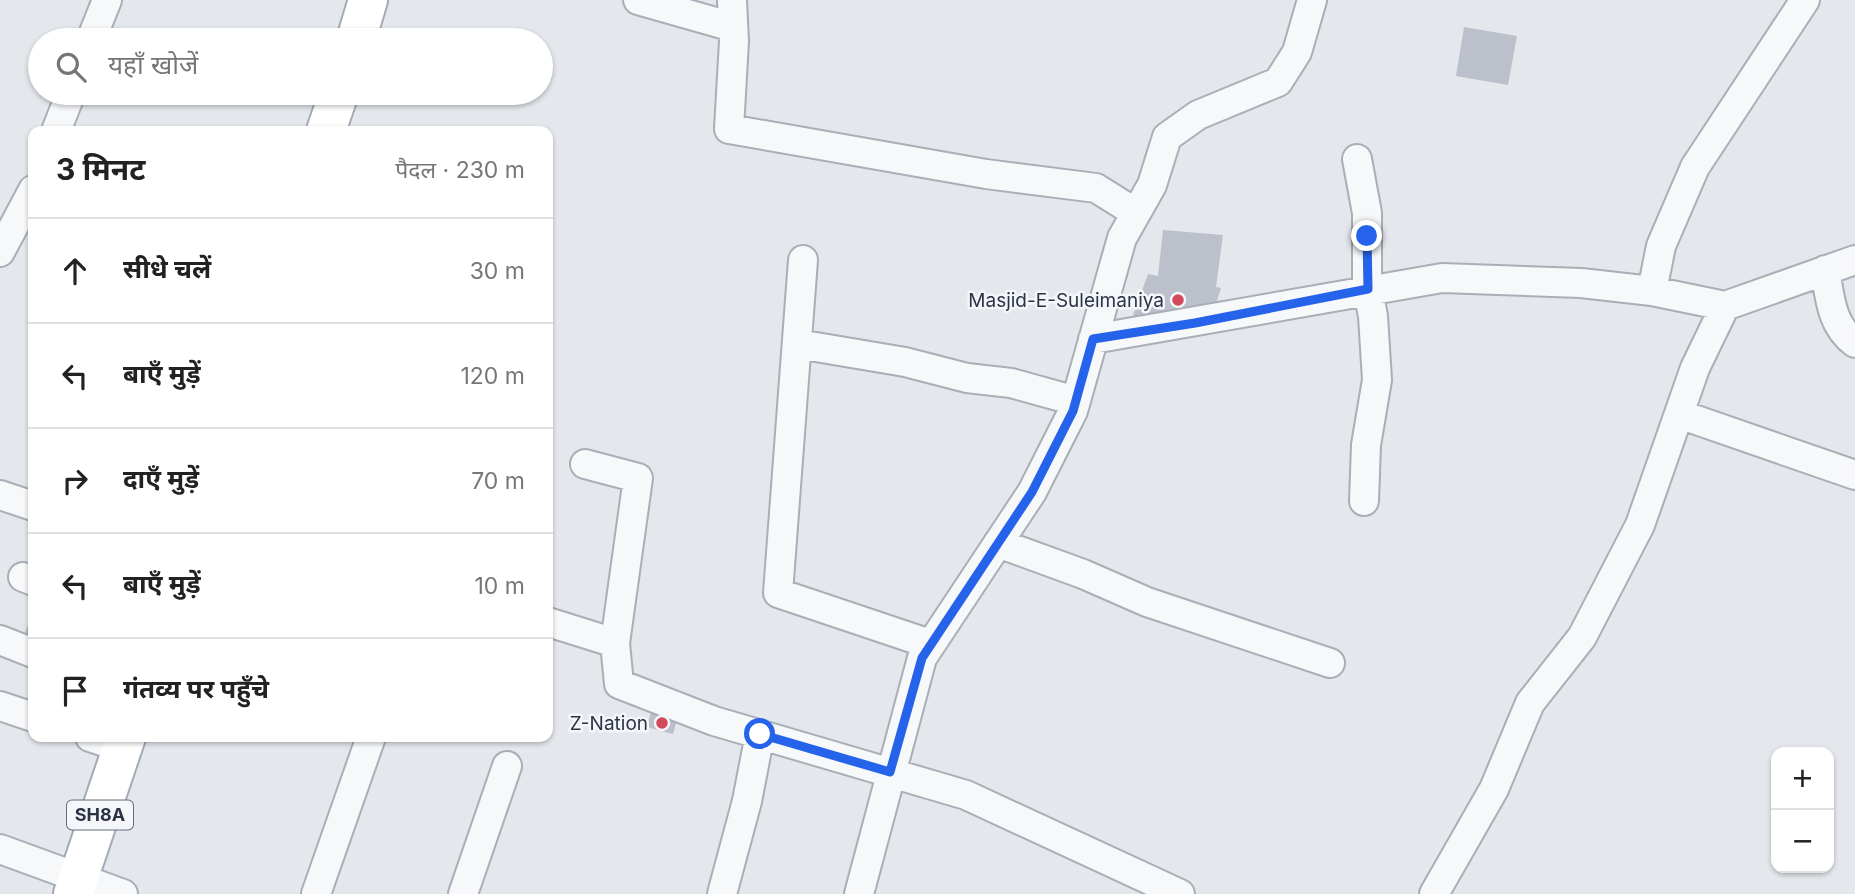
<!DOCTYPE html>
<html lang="hi">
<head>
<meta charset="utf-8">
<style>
	body { margin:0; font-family:Inter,"Noto Sans Devanagari",sans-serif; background:#f6f6f6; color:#222 }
	.controls { position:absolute; right:21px; bottom:21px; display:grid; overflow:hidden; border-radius:14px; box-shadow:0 2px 5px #0004 }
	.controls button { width:63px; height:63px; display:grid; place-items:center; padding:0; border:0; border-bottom:2px solid #e0e0e0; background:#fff; color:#222; font:35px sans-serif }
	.stop { position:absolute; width:21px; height:21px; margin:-16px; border:5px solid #2563eb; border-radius:50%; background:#fff }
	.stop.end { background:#2563eb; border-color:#fff; box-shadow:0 2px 7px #0008 }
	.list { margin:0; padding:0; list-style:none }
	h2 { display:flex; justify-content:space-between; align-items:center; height:91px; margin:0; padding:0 28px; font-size:30px }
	h2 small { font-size:23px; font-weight:400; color:#767676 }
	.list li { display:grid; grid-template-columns:46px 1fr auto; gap:21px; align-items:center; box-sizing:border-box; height:105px; padding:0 28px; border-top:2px solid #e0e0e0 }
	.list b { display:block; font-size:26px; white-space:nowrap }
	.list em { font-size:23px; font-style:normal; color:#767676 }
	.icon { flex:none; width:38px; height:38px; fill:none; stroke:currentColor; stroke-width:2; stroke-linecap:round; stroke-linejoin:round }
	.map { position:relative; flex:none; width:1855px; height:894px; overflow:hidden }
	.search { position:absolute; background:#fff; box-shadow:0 2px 5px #0004; left:28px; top:28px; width:525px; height:77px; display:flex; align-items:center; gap:18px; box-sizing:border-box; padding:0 24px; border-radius:38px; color:#767676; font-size:26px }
	.panel { position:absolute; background:#fff; box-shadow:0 2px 5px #0004; left:28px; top:126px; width:525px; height:616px; border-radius:14px }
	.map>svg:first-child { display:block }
	.building { fill:#bbc0ca }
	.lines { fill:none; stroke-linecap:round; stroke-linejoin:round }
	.minor-casing { stroke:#a9aeb7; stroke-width:32 }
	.primary-casing { stroke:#a3abb8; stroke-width:42 }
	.minor { stroke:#f7f8fa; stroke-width:28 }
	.primary { stroke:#fff; stroke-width:38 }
	.route { stroke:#2563eb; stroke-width:9 }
	.poi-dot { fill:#d1495b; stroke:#f4f6f9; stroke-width:2.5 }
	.labels { text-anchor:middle; stroke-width:5; stroke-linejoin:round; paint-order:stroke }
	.shield { fill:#f4f6f9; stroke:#676e7b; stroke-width:2 }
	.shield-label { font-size:18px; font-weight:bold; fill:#2b3445 }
	.poi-label { font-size:19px; fill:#2b3445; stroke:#f4f6f9; text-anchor:end }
</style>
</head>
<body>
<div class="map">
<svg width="1855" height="894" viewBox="0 0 1855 894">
	<rect width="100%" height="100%" fill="#e4e7ec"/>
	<!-- building -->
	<path class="building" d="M1464,27L1517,36L1508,85L1456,76Z
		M1163,230L1223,235L1216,287L1221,288L1213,313L1129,326L1148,274L1158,276Z
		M33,611V645L22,641Z
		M651,711L677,720L673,734L647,727Z"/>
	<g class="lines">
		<!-- minor casing -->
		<g class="minor-casing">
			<path id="minor" d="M638,0L733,27
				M732,0L734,41L729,129L986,174L1096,188L1136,213
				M91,40L107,0
				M56,131L71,93
				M1357,159L1367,213V285L1373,316L1377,380L1366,445L1364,501
				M0,252L33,190
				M803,260L778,593L930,644
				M1825,270C1830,298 1831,325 1855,343
				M1652,291L1661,246L1695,167L1805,0
				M1093,339L1442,278L1581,283L1652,291L1725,306L1855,260
				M798,344L905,362L967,378L1011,383L1076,401
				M1679,414L1855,475
				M585,464L638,478L615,643
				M0,495L33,506
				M998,543L1083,574L1147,602L1330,663
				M23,577L33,581
				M548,622L615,643L619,684L714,721L966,795L1180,894
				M0,640L33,653
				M0,706L33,717
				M90,737L123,748
				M0,849L123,894
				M316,894L371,737
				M463,894L507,766
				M722,894L747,801L760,734
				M859,894L922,658L1032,492L1073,411L1122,238L1152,185L1167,137L1198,115L1278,82L1297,52L1312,0
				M1434,894L1494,789L1530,703L1582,637L1640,525L1695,368L1725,306"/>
		</g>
		<!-- primary casing -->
		<g class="primary-casing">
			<path id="primary" d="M356,40L368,0
				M326,131L339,93
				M73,894L126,737"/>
		</g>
		<!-- minor -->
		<use href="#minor" class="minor"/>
		<!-- primary -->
		<use href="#primary" class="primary"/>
	</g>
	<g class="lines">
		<!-- route -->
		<path class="route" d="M760,734L890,772L922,658L1032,492L1073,411L1093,339L1195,323L1368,289L1367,236"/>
	</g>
	<!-- markers -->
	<g class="poi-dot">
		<circle cx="1178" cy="300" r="7"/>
		<circle cx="662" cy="723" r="7"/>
	</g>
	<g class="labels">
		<!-- shield labels -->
		<rect class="shield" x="67" y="800.5" width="66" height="29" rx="5"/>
		<g class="shield-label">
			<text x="100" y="821">SH8A</text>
		</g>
		<!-- poi labels -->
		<g class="poi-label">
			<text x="1164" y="307">Masjid-E-Suleimaniya</text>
			<text x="648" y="730">Z-Nation</text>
		</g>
	</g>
</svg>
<div class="controls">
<button>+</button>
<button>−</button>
</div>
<div class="stop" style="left:760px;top:734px"></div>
<div class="stop end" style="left:1367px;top:236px"></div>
<div class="search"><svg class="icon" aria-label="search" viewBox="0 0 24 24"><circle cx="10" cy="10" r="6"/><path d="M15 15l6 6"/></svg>यहाँ खोजें</div>
<section class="panel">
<h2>3 मिनट<small>पैदल · 230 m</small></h2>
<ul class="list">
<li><svg class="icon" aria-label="ahead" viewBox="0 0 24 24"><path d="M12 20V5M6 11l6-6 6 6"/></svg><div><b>सीधे चलें</b></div><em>30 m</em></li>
<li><svg class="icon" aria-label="left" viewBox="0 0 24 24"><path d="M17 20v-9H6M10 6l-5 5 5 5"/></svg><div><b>बाएँ मुड़ें</b></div><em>120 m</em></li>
<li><svg class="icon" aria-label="right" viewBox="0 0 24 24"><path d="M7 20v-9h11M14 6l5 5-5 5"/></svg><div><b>दाएँ मुड़ें</b></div><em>70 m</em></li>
<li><svg class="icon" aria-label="left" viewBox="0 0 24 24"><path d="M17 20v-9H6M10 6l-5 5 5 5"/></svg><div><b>बाएँ मुड़ें</b></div><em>10 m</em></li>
<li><svg class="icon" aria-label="arrive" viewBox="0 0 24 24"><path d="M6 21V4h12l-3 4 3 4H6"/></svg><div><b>गंतव्य पर पहुँचे</b></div></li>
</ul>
</section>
</div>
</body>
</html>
